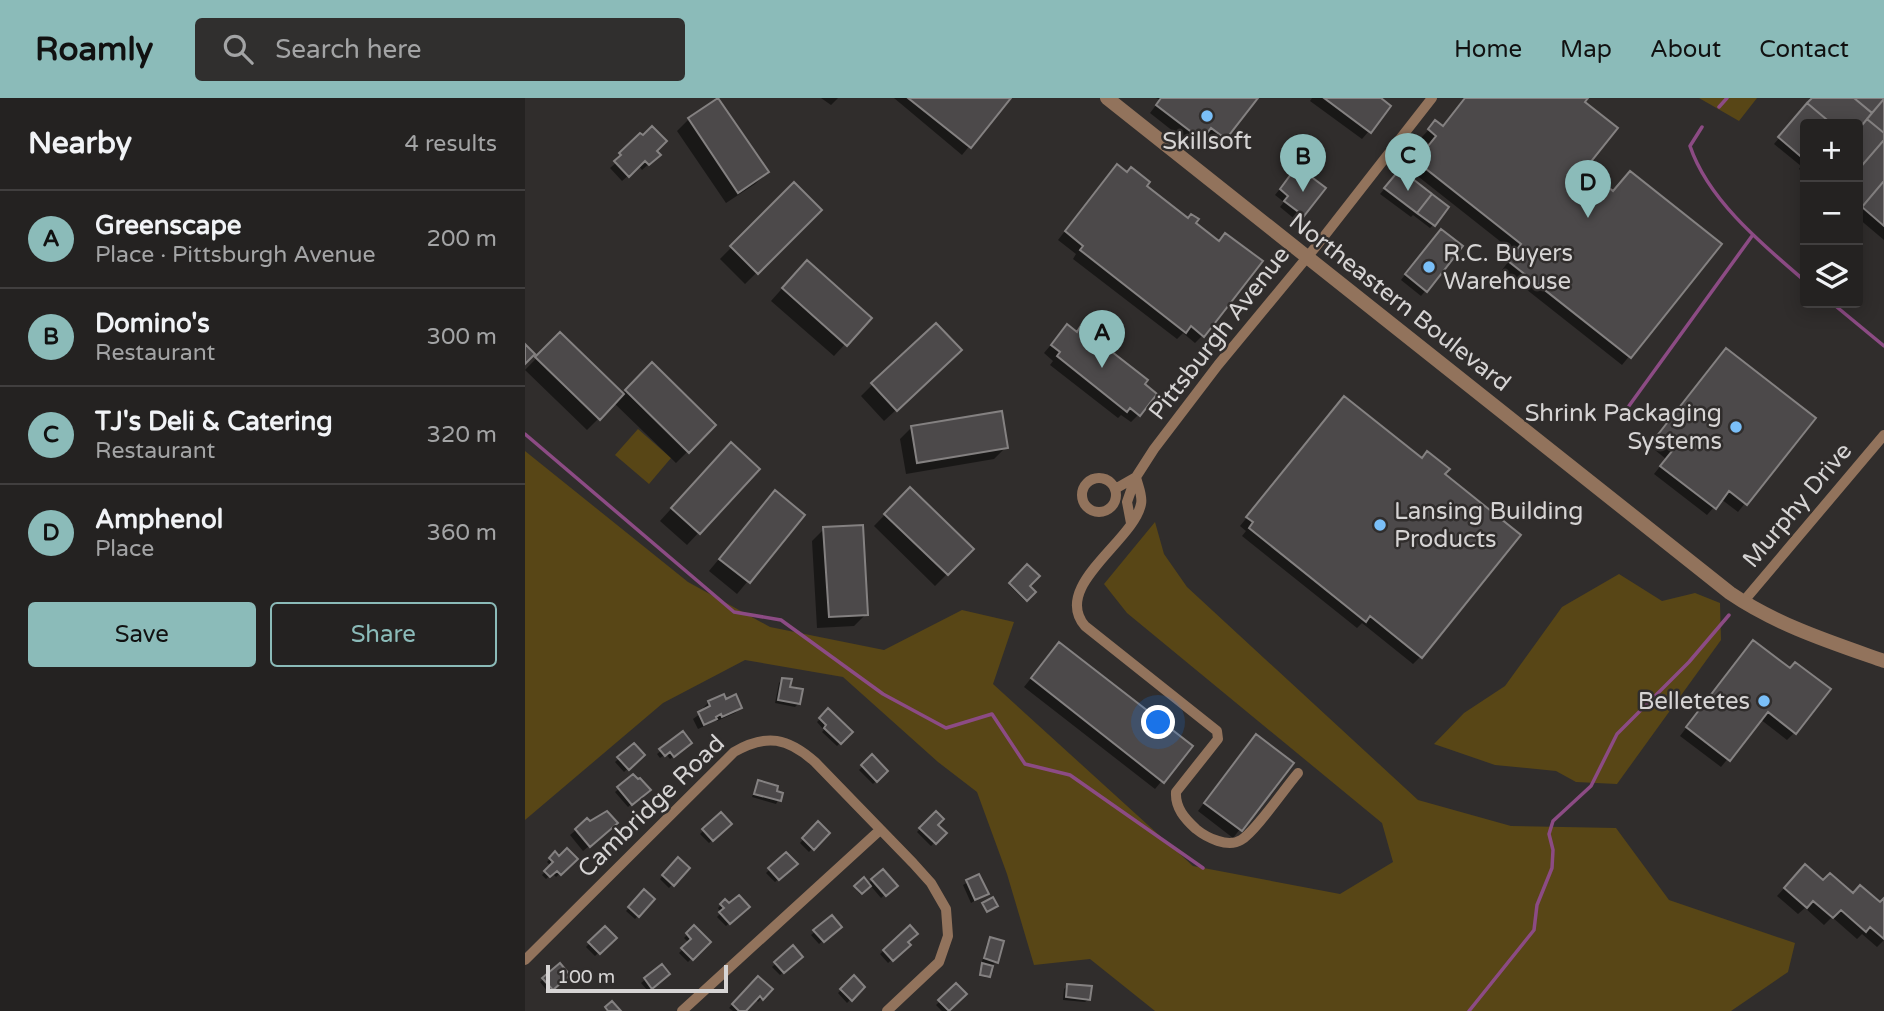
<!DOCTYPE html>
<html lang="en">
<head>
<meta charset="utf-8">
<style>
	body { margin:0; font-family:"Varela Round",sans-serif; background:#302f2e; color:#f1f3f6 }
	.controls { position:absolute; right:21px; top:21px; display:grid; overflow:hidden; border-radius:7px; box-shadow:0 4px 18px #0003 }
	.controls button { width:63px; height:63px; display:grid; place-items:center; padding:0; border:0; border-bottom:2px solid #413f3f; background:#242221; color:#f1f3f6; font:35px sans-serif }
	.scale { position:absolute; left:21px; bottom:18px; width:182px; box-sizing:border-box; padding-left:7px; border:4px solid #d6d4d4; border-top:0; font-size:19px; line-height:24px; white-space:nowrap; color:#d6d4d4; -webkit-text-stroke:5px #302d2c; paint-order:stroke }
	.you { position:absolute; left:634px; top:625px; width:24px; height:24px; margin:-18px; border:5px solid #fff; border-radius:50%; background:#1a73e8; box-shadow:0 0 0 10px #1a73e833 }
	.badge { display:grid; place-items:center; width:46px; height:46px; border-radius:50%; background:#8bbbb9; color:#111; font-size:23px; font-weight:700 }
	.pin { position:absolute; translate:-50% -58px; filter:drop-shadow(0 2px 4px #0008) }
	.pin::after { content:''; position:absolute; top:37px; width:24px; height:21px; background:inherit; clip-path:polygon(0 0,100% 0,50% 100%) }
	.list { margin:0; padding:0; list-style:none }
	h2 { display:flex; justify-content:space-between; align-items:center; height:91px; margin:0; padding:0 28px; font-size:30px }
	h2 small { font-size:23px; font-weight:400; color:#a3a4a5 }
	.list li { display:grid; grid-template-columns:46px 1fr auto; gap:21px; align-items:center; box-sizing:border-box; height:98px; padding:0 28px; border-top:2px solid #413f3f }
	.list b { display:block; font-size:26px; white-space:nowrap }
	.list p { margin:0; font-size:23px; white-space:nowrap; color:#a3a4a5 }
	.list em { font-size:23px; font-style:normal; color:#a3a4a5 }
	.actions { display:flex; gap:14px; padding:21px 28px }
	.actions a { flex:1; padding:16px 0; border:2px solid #8bbbb9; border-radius:7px; text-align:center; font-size:24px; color:#8bbbb9 }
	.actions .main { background:#8bbbb9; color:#111 }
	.icon { flex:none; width:38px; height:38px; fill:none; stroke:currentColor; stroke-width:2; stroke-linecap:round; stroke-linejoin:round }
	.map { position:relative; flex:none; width:1359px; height:913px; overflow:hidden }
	header { display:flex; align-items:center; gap:42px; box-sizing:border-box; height:98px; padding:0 35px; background:#8bbbb9; color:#111 }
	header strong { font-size:33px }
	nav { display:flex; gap:38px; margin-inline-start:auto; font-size:24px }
	.search { width:490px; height:63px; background:#302f2e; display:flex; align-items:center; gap:18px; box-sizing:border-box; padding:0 24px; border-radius:7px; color:#a3a4a5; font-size:26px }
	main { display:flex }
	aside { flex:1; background:#242221 }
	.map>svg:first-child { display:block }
	.green { fill:#584616 }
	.shadow { fill:#0007 }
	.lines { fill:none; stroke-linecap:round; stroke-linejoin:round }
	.stream { stroke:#8c4b84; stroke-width:3.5 }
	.building { fill:#4c494a; stroke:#848181; stroke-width:2 }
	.minor { stroke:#92735c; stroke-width:10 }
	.tertiary { stroke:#92735c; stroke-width:14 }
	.poi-dot { fill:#7abff8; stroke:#302d2c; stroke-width:2.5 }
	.labels { text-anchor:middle; stroke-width:5; stroke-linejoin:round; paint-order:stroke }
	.poi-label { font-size:24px; fill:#d6d4d4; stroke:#302d2c; text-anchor:start }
	.street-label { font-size:24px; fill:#d6d4d4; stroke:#302d2c }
</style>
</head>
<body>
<header>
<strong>Roamly</strong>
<div class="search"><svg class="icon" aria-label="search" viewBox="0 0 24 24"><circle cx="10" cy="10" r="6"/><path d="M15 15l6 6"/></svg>Search here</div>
<nav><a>Home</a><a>Map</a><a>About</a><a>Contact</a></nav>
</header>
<main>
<aside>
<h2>Nearby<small>4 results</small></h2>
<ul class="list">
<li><span class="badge">A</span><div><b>Greenscape</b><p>Place · Pittsburgh Avenue</p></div><em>200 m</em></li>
<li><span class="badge">B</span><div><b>Domino's</b><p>Restaurant</p></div><em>300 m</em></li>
<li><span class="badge">C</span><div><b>TJ's Deli &amp; Catering</b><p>Restaurant</p></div><em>320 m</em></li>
<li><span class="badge">D</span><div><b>Amphenol</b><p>Place</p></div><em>360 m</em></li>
</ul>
<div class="actions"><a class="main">Save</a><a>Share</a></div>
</aside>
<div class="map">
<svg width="1359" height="913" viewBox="0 0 1359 913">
	<rect width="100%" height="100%" fill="#302d2c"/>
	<!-- green -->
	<path class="green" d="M1174,0H1232L1214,23Z
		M113,331L146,360L124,386L90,357Z
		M0,353L163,484L245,529L359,552L437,512L489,524L468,586L668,768L815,796L868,764L857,725L602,515L579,486L630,424L639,456L662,489L893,702L986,728L1091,730L1144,802L1270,845L1263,874L1206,913H630L565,861L509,867L482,776L452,694L413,664L318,579L220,562L138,605L0,722Z
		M1094,476L1137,503L1170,495L1195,505L1196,542L1092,686L1051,684L1031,673L970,667L909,646L939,615L980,588L1037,509Z"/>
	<!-- shadow -->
	<path class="shadow" d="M296,0H313L306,7Z
		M369,0H484L437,57Z
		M631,0H731L692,48L678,37L668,49L625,15L635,2Z
		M787,0H853L844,33L837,41L785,3Z
		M940,0H1061L1058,4V71L1087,95L1195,146L1097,267L977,172L990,155L885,72L905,46L896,40L911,24L917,29Z
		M1288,0H1359V142L1333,120V26H1280V76L1274,71L1276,68L1249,46Z
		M164,21L242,74L230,86L201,105L152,33Z
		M115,37L129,53L128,62L117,72L114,68L97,83L85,70L92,64L90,62Z
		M585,76L620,88L668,125L678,237L670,245L658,235L652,241L548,161L551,156L533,142Z
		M767,76L798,90L772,123L755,109L759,104L750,97Z
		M870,79L908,127L905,130L888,117L886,119L855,96Z
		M269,86L295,112L220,186L195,161Z
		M910,138L901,192L896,198L876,182Z
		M270,176L344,220L309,258L246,203Z
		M35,236L97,297L127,267L189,327L151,365L89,305L62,332L0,272Z
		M535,236L613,317L606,324L596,317L593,320L525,267L528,263L519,255Z
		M1193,260L1288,320L1213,414L1196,401L1182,417L1129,376L1141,361L1125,348Z
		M423,264L359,323L336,298L347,287Z
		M812,308L918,376L895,559L888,566L837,525L832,530L717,438L721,433L715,428Z
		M387,329L481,349L469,361L381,376L375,341Z
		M194,358L233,371L162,447L135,423Z
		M385,391L447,451L410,488L349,428Z
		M250,394L278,417L212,496L184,473Z
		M299,431L341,516L329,528L292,530L287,443Z
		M502,468L503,488L508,494L500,503L484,487Z
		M1220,552L1270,634L1262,642L1235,621L1196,669L1155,638Z
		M527,554L665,649L630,691L499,589Z
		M257,581L274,605L270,609L250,605L254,585Z
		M200,603L215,610L210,615L192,623L190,620L184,626L173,631L168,621L179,613L178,610L184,604Z
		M303,613L326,634L312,648L297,634L299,632L292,624Z
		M723,646L767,665L708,740L673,713Z
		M109,647L118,657L99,674L90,664Z
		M162,648L145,661L141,656L135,660L132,656L136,653Z
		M347,659L361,673L348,686L334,672Z
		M108,679L123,692L103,709L90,694Z
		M234,684L256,696L251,706L227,699Z
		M411,715L410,727L419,735L406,748L392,734Z
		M196,716L205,726L184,745L175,736Z
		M293,726L302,735L284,754L275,745Z
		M85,731L58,753L45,737L51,732Z
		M30,756L34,760L51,761L31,779L27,775L21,781L17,777L26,768L22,764Z
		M261,756L270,766L250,784L241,775Z
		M153,761L163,770L144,790L135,781Z
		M357,773L370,788L356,800L345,787L335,796L330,790L339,782L343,786Z
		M1272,776L1355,806L1359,802V842L1352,849L1337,836L1332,841L1307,819L1299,827L1280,810L1273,816L1252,798Z
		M453,778L461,796L446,805L438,787Z
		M119,794L128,802L110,821L101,813Z
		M200,803L204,807L222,808L201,828L192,819L196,815L193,810Z
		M307,820L314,829L294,846L286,837Z
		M80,830L89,840L70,858L61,849Z
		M169,830L183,844L163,864L154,855L164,845L159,840Z
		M385,830L381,844L383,847L363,865L355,856Z
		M466,841L471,864L467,867L463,880L454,878L457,869L460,865L457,864L462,845Z
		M268,850L276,858L255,877L247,869Z
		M35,867L43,877L23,894L15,884Z
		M137,868L140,879L123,893L116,885Z
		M233,880L245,891L233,904L230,900L218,913H208L204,910Z
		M329,880L338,889L322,905L313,895Z
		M431,888L439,896L423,913H417L411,907Z
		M542,888L564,901L560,904L538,902L539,891Z"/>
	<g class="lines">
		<!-- stream -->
		<path class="stream" d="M1194,9L1202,0
			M1177,29L1165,48C1183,102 1238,147 1280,183
			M1307,205L1359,248
			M1101,312L1227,138
			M0,336L209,514L256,522L358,596L421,630L467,616L500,666L545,677L678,770
			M944,913L1009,832L1012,807L1027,770L1028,752L1024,736L1028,723L1066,688L1092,636L1164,564L1204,517"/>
	</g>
	<!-- building -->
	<path class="building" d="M193,0L244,74L213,95L163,20Z
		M383,0H486L446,50Z
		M636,0H733L701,41L686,30L677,42L631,7Z
		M799,0H856L866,8L846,35Z
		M940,0H1063L1060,4L1093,30L1060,71L1088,93L1105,73L1197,146L1106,260L983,163L996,146L891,63L911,38L903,31L910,22L918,28Z
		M1287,0H1329L1347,15L1333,32V26H1307L1282,5Z
		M1329,0H1359V1L1347,15Z
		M1359,1V35L1342,21Z
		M1282,5L1307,26H1280V62L1253,39Z
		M1342,21L1359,35V42L1333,72V32Z
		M127,28L142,43L132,53L136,57L124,67L120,63L104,79L89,63L96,57L94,55L115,35L118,37Z
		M1359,42V83L1337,109L1333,106V72Z
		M592,66L602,74L606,69L625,84L622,88L663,120L666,116L674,121L671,125L694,143L700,135L738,163L679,239L666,228L661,235L555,152L558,148L540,133Z
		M772,68L801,90L779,118L759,103L763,98L755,91Z
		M875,71L907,96L892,115L859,90Z
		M1359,83V128L1337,109Z
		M269,84L297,112L233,176L205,148Z
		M907,96L924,109L910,128L892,115Z
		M916,131L938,148L902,194L880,176Z
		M282,162L347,220L322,248L257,190Z
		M411,225L437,252L372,313L346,285Z
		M542,226L552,234L555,229L623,282L620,286L632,296L615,318L605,310L602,314L532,258L535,254L526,247Z
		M35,234L99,296L75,322L10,259Z
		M0,246L10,256L0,266Z
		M1201,250L1291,320L1222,407L1204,393L1191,411L1135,368L1148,352L1131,339Z
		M127,264L191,327L164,355L100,292Z
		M819,298L897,360L902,353L925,371L920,376L996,437L897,560L845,518L841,524L724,430L728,424L721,419Z
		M477,313L483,350L392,365L386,328Z
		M206,344L235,371L175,436L146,410Z
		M385,389L449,451L423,477L359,416Z
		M250,392L280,417L225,485L194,461Z
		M338,427L343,517L304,519L298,429Z
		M502,466L515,478L505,488L511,494L502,503L484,485Z
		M1228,542L1265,570L1270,564L1306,591L1271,636L1243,614L1205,663L1161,629Z
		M534,544L668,648L639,685L506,580Z
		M257,580L267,581L265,589L278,591L275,606L253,602Z
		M199,596L201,601L211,596L217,610L197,619L196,616L191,619L192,621L179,627L173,614L185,608L183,603Z
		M303,610L328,634L316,646L299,630L301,627L294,620Z
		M158,633L167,645L149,659L145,654L140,658L134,651Z
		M731,636L769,665L717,733L679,705Z
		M109,645L120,657L104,672L92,659Z
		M347,656L363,673L352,684L336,667Z
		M108,676L113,681L115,680L126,692L107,707L92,689Z
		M233,682L253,688L252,693L258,695L256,703L229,696Z
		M82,713L93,725L65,749L50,731L62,720L65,723Z
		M411,713L419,721L413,727L422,735L411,746L394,730Z
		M196,714L207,726L188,743L177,731Z
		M293,723L305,735L289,752L277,740Z
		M42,750L53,761L36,777L32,773L25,779L19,773L28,764L24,760L30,753L34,758Z
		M261,754L273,766L254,782L243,770Z
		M153,759L165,770L149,788L137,777Z
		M1280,766L1298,782L1305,775L1328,795L1335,787L1355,804L1359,800V841L1345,829L1341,834L1316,812L1308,820L1288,803L1282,810L1259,790Z
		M358,771L373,788L361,798L346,781Z
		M454,776L464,796L450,802L441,782Z
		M339,779L346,788L337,796L329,788Z
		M119,791L130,801L114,819L103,809Z
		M214,797L225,809L205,826L194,814L199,810L195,806L200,801L204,805Z
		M468,799L473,808L462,814L457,805Z
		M307,817L317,829L299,844L288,832Z
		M169,827L186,844L168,862L156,850L166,841L161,835Z
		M385,827L393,836L383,844L386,847L368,863L358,852Z
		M80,828L92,840L75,856L63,844Z
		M465,839L479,843L473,865L459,860Z
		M268,847L278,859L259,875L249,864Z
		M35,865L45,877L28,892L17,880Z
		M457,865L468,868L465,879L455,877Z
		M137,866L145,876L127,891L119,880Z
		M329,877L340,889L327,903L315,891Z
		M233,878L248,891L238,902L235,898L221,913H214L207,906Z
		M431,885L442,896L424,913L413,902Z
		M542,886L567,888L565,902L541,899Z
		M87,903L96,913H83L80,909Z"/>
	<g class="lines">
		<!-- minor -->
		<path class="minor" d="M611,379C613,388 618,398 616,406C609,443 526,488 560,528L692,633L693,641L651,694C650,710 660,721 671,731C682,740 703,750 716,742C730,734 760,690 773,675
			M557 397a17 17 0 1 1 34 0a17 17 0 1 1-34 0Z
			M590,391L611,379L629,351L693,267L793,146L907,0
			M606,425L602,404L610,381
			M1218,504L1359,337
			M0,862L209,654C242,635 263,640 290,664L388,765L406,785L421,811L423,838L414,864L362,913
			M157,913L355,732"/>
		<!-- tertiary -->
		<path class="tertiary" d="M582,0L1205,495C1252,527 1305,544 1359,563"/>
	</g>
	<!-- markers -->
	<g class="poi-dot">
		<circle cx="682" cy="18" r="7"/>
		<circle cx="904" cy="169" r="7"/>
		<circle cx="1211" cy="329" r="7"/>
		<circle cx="855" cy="427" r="7"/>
		<circle cx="1239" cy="603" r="7"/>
	</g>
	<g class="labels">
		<!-- poi labels -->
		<g class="poi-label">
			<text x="682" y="51" text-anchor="middle">Skillsoft</text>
			<text x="918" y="163">R.C. Buyers<tspan x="918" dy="28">Warehouse</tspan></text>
			<text x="1197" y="323" text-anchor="end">Shrink Packaging<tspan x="1197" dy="28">Systems</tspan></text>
			<text x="869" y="421">Lansing Building<tspan x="869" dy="28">Products</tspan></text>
			<text x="1225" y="611" text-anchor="end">Belletetes</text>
		</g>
		<!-- street labels -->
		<g class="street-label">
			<text transform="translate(875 204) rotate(38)" y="8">Northeastern Boulevard</text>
			<text transform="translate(694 235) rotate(-52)" y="8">Pittsburgh Avenue</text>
			<text transform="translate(1272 407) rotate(-50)" y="8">Murphy Drive</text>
			<text transform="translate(126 708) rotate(-44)" y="8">Cambridge Road</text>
		</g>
	</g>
</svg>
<div class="controls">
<button>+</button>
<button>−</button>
<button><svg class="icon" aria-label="layers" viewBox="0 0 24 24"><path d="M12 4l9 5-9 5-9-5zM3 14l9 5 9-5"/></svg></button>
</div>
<div class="scale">100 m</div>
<div class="you"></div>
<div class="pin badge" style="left:577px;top:270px">A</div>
<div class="pin badge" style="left:778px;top:94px">B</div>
<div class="pin badge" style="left:883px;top:93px">C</div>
<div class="pin badge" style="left:1063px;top:120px">D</div>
</div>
</main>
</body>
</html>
